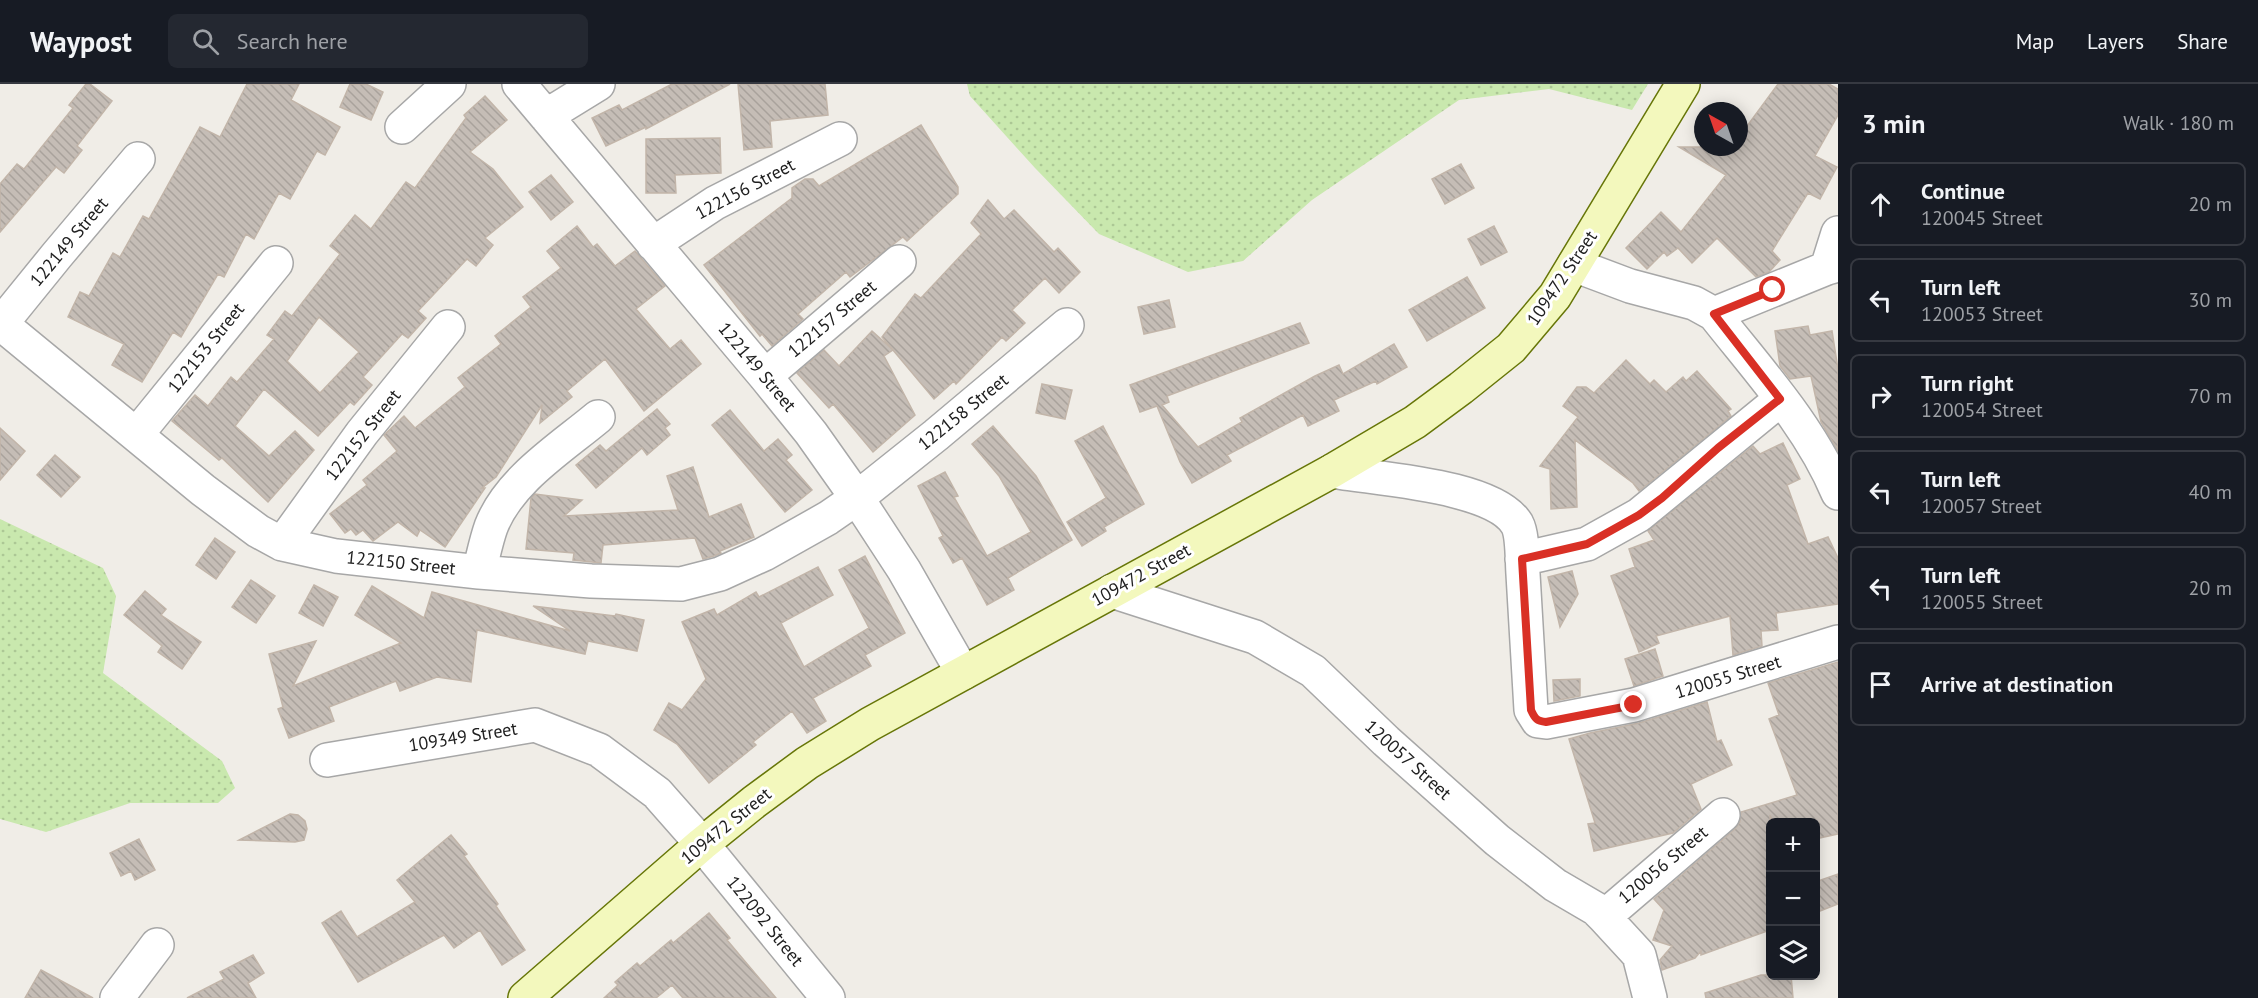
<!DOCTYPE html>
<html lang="en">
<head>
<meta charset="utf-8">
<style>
	body { margin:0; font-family:"PT Sans",sans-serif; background:#242831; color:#f1f3f6 }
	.controls { position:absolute; right:18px; bottom:18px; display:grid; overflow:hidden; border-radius:9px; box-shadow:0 3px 15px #0003 }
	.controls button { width:54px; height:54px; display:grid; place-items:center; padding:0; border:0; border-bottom:2px solid #363941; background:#171b24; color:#f1f3f6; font:30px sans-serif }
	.compass { position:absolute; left:1694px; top:18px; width:54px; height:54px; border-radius:50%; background:#171b24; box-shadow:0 3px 15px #0003; rotate:320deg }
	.stop { position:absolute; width:18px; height:18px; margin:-14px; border:4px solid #d93025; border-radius:50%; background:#fff }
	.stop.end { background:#d93025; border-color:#fff; box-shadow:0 2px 6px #0008 }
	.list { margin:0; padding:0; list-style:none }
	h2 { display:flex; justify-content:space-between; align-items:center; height:78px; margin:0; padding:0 24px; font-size:26px }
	h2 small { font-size:20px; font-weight:400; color:#9ea1a6 }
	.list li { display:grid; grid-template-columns:39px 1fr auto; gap:18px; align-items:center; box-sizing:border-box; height:84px; margin:0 12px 12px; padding:0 12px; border:2px solid #363941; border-radius:9px }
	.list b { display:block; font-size:22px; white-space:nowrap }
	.list p { margin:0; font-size:20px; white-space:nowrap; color:#9ea1a6 }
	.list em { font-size:20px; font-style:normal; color:#9ea1a6 }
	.icon { flex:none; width:33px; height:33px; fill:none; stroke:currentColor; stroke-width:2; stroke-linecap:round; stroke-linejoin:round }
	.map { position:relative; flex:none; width:1838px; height:914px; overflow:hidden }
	header { display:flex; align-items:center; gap:36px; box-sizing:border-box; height:84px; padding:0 30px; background:#171b24; border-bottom:2px solid #363941 }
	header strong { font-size:28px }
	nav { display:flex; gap:33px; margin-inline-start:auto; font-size:21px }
	.search { width:420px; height:54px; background:#242831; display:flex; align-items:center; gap:15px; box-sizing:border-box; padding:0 21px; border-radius:9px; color:#9ea1a6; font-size:22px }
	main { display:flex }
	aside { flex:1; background:#171b24 }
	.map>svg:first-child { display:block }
	.grass { fill:url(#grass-dots) }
	.building { fill:url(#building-back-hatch); stroke:#c2b5a9; stroke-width:1.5; fill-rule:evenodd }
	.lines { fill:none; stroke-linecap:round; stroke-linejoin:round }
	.street-casing { stroke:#a7a7a7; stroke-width:36 }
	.secondary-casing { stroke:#677608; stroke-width:36 }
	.street { stroke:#fff; stroke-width:33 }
	.secondary { stroke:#f3f8bd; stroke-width:33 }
	.route { stroke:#d93025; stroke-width:8 }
	.labels { text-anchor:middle; stroke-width:6; stroke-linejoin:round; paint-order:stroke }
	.street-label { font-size:18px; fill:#202020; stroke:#fff }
</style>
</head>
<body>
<header>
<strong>Waypost</strong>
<div class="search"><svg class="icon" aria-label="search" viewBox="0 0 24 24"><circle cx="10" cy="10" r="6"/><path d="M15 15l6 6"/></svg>Search here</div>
<nav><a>Map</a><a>Layers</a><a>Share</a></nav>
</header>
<main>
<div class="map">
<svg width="1838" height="914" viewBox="0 0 1838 914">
	<defs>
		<pattern id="grass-dots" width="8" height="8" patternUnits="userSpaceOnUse" patternTransform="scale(1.5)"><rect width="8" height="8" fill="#c9e8ae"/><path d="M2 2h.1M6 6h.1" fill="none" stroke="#acc795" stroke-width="1.8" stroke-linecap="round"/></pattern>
		<pattern id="building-back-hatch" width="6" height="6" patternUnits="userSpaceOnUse" patternTransform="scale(1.5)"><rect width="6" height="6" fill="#c5bdb6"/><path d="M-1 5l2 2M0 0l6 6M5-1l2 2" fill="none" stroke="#a9a29c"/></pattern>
	</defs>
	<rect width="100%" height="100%" fill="#f0ede7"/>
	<!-- grass -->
	<path class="grass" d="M967,0H1648L1632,26L1549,5L1459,16L1312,116L1243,177L1188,188L1099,150L1035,84L970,12Z
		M0,435L103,484L116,512L103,589L222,677L235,704L218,719H130L46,748L0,735Z"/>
	<!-- building -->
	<path class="building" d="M86,0H90L112,17L77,62L82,66L64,89L56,83L0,148V100L17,80L24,85L73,24L69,21Z
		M247,0H299L291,16L340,43L325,71L317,67L290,115L279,109L254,155L246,150L224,193L218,190L181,253L173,248L142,298L112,281L124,260L68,233L80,208L89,212L113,169L120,173L143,132L149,135L200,43L220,53Z
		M350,0H366L383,8L371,36L340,23Z
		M672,0H730L646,45V43L606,62L592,34L619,21L622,26Z
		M738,0H825L828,31L770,37L772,63L744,66Z
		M1778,0H1829L1838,5V31L1815,72L1837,83L1820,115L1808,109L1772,167L1780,176L1769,188L1756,193L1717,154L1692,179L1678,164L1667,172L1664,168L1647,185L1626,164L1661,128L1681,148L1726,91L1679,63H1739V53Z
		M485,12L507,36L470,68L493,85L523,123L485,154L493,161L476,182L467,175L418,227L426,234L408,254L402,250L363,293L372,301L354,321L350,318L318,352L264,305L235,342L269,372L295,347L314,366L268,418L222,374L219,376L172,337L195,311L208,322L231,293L237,298L274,255L267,251L285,227L292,232L340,170L330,162L355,131L371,145L406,98L415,104L466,34L464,31ZM319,233L359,268L320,309L287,277Z
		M921,41L958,103V110L907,157L903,153L850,193L846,188L798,230L803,235L772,262L762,250L760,252L704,181L792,114V104L805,95H813L819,102Z
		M720,54L721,89L675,91L676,109H646V55Z
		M1461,80L1474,104L1445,120L1432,95Z
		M551,91L573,118L551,136L529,108Z
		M988,116L1004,135L1014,126L1054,168L1058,164L1080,188L1059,209L1045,194L1012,226L1025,239L1006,257L1002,253L956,300L954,297L934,315L882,253L915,210L921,214L981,150L971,139Z
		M577,142L593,163L597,160L615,182L635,167L665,202L636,225L670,265L681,256L701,280L644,327L605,275L567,307L572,313L540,339L542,321L496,393L482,404H485L445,463L420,446L417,452L398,438L373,457L363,446L356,451L351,445L345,449L330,430L367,401L363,396L397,367L384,351L404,332L415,344L465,303L458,294L501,260L495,252L531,223L523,213L561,184L547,167Z
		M1494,142L1507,168L1481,181L1468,155Z
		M1467,193L1485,224L1427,257L1409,226Z
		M1169,216L1175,243L1144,250L1138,223Z
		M1300,239L1309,259L1167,312L1169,318L1162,321L1198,363L1242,338L1240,334L1315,292L1339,281L1343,290L1394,260L1407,283L1377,300L1376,297L1334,316L1339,327L1308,342L1303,331L1227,371L1231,377L1192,399L1180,378L1157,322L1140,328L1130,301Z
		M1808,242L1810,251L1832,247L1838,285V367L1821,338L1811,292L1790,295L1780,282L1775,247Z
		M872,247L893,266L884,272L915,331L873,368L833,320L829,324L797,289L824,266L839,282Z
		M1626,276L1650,300L1654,296L1666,308L1683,293L1686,297L1697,287L1731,325L1728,327L1731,332L1639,407L1633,399L1575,356L1577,423L1551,425L1550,385L1540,382L1578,333L1563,322L1577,303H1586L1594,309Z
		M1042,300L1072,306L1065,335L1036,329Z
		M657,325L670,340L665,344L670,351L647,371L642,364L596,404L576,381L600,361L606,367Z
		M730,326L764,367L778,355L792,371L786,376L812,406L785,428L712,341Z
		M993,342L1036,392L1072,456L1008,494L1014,506L987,521L962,474L953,479L939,454L943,452L918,402L945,388L958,412L954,413L987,472L1031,448L999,392L972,360Z
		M1103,342L1144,420L1104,443L1106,447L1082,462L1067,438L1106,414L1075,357Z
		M0,344L25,367L0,396Z
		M1783,359L1800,395L1787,401L1808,460L1828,453L1838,474V520L1776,529L1778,546L1761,547L1762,562L1733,571L1730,532L1656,552L1659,559L1639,568L1611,492L1635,483L1629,465L1654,456L1648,447L1753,362L1760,370Z
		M55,371L80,393L61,413L37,391Z
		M693,383L709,433L741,420L754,453L720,467L721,469L714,472L703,475L695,454L603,461L601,479L573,476L574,469L526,465L531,414L535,410L582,416L564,432L678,426L667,392Z
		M215,454L235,468L216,495L196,481Z
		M865,472L905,549L865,571L871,582L813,614L826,637L807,649L792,627L753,658L756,661L709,699L677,660L654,646L669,619L682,626L706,595L682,538L714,525L717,531L756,508L759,513L818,483L833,511L781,539L804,583L869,544L839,486Z
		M1572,487L1578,510L1560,543L1548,493Z
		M251,496L275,512L256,539L232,523Z
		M314,501L338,513L323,542L299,529Z
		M372,502L424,534L432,508L570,547L533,522L615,532L616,530L644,536L637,567L588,557L585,570L477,546L471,598L437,593L400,607L396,597L329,623L334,637L289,654L278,625L283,623L269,570L316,557L293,602L401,559L355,531Z
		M145,507L166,525L161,531L201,558L182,585L158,568L162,562L124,531Z
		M1655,565L1663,592L1634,602L1625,575Z
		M1838,578V750L1815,755V738H1773L1770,731V846L1701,871V867L1695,874L1662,886L1660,876L1672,862L1653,856L1664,826L1654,815L1735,745L1740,738L1741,728L1797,711L1769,635L1779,631L1768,599Z
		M1580,595V612L1554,617L1553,596Z
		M1707,618L1717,658L1721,656L1732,681L1691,700L1701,725L1673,749L1594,767L1588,740L1595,739L1569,655L1590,649L1639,639Z
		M290,730L298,731L305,737L307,745L304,756L295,758L239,756Z
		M451,751L467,770L464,772L498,820L496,822L525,866L502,881L480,846L454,864L444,851L358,898L322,839L341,827L357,853L415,818L397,796Z
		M139,755L155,786L135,796L131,787L121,792L110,769Z
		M1838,790V820L1820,827L1815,815V798Z
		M709,829L730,854L727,856L776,914H683L672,901L656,914H604L618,901L615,898L637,879L640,882L671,856L673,859Z
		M253,871L264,889L248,899L256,914H187L224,895L220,888Z
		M41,886L93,914H25Z
		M1761,891H1791L1793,914H1706L1705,909Z"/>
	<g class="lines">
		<!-- street casing -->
		<g class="street-casing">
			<path id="street" d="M519,0L765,292L811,349L857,414L904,486L963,589
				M546,32L598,0
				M402,43L449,0
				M653,160L715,119L840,55
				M1574,181L1630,202L1694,219L1714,230C1758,286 1810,342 1838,409
				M1827,184L1838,149
				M1714,230L1827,184L1838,181
				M0,239L203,406L258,447L282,460L336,472L479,488L591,497L681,500L720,490L764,470L828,434L857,414L936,351L1067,241
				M1,240L57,171L138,75
				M765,292L899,178
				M137,350L276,179
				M1332,387C1375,395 1494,401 1517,440C1523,451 1522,477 1523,490C1526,535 1528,581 1531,626L1538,637L1546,638L1634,621L1838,558
				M282,460L362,349L448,243
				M1522,475L1587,460L1639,431L1781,315
				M479,488C483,473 486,457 491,443C509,396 561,364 598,333
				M1112,507L1255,553L1313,587L1386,657L1497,756L1555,801L1596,825L1604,833L1639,871L1650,914
				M327,676L535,641L599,666L657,709L702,760L828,914
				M1604,833L1723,731
				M117,914L157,861"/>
		</g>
		<!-- secondary casing -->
		<g class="secondary-casing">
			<path id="secondary" d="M525,914L702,760L754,718L807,679L870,640L1332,387L1415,338L1461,304L1511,264L1555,212L1683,0"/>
		</g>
		<!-- street -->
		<use href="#street" class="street"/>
		<!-- secondary -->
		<use href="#secondary" class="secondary"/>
	</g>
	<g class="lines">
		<!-- route -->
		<path class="route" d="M1634,621L1546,638C1537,637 1535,635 1531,626L1522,475L1587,460L1639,431L1662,414L1718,364L1780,315L1714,230L1773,206"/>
	</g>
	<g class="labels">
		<!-- street labels -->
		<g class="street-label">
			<text transform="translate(745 105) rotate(-28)" y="6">122156 Street</text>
			<text transform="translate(69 158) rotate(-50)" y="6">122149 Street</text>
			<text transform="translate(1562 194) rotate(-56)" y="6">109472 Street</text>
			<text transform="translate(832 235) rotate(-40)" y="6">122157 Street</text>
			<text transform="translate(206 264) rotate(-51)" y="6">122153 Street</text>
			<text transform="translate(757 283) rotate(50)" y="6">122149 Street</text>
			<text transform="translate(963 328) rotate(-39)" y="6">122158 Street</text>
			<text transform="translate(363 351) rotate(-52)" y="6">122152 Street</text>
			<text transform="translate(401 479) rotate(6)" y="6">122150 Street</text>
			<text transform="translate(1141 491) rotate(-29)" y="6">109472 Street</text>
			<text transform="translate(1728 593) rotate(-17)" y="6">120055 Street</text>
			<text transform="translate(463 653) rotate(-9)" y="6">109349 Street</text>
			<text transform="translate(1408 676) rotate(42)" y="6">120057 Street</text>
			<text transform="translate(726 742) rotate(-39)" y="6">109472 Street</text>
			<text transform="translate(1663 781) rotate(-40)" y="6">120056 Street</text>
			<text transform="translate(765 837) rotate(51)" y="6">122092 Street</text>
		</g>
	</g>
</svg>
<div class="controls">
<button>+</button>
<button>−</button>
<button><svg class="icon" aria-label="layers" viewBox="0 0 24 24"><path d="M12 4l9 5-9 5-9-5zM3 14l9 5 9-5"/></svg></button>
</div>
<svg class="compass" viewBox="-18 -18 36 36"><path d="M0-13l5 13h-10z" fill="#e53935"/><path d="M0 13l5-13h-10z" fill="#9ea1a6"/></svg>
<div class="stop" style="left:1773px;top:206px"></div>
<div class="stop end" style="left:1634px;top:621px"></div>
</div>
<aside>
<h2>3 min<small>Walk · 180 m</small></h2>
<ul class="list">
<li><svg class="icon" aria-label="ahead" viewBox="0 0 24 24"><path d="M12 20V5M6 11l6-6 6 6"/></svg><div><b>Continue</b><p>120045 Street</p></div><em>20 m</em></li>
<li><svg class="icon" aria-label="left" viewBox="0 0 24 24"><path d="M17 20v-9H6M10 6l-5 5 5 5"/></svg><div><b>Turn left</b><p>120053 Street</p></div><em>30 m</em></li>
<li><svg class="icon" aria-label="right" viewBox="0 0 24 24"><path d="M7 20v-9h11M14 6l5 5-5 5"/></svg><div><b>Turn right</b><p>120054 Street</p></div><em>70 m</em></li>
<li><svg class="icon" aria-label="left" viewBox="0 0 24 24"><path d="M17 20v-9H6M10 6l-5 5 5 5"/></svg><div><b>Turn left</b><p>120057 Street</p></div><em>40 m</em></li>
<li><svg class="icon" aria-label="left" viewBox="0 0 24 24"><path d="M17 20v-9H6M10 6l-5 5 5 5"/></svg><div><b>Turn left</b><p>120055 Street</p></div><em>20 m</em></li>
<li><svg class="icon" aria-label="arrive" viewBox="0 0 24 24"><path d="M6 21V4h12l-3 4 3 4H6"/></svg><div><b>Arrive at destination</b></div></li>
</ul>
</aside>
</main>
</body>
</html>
